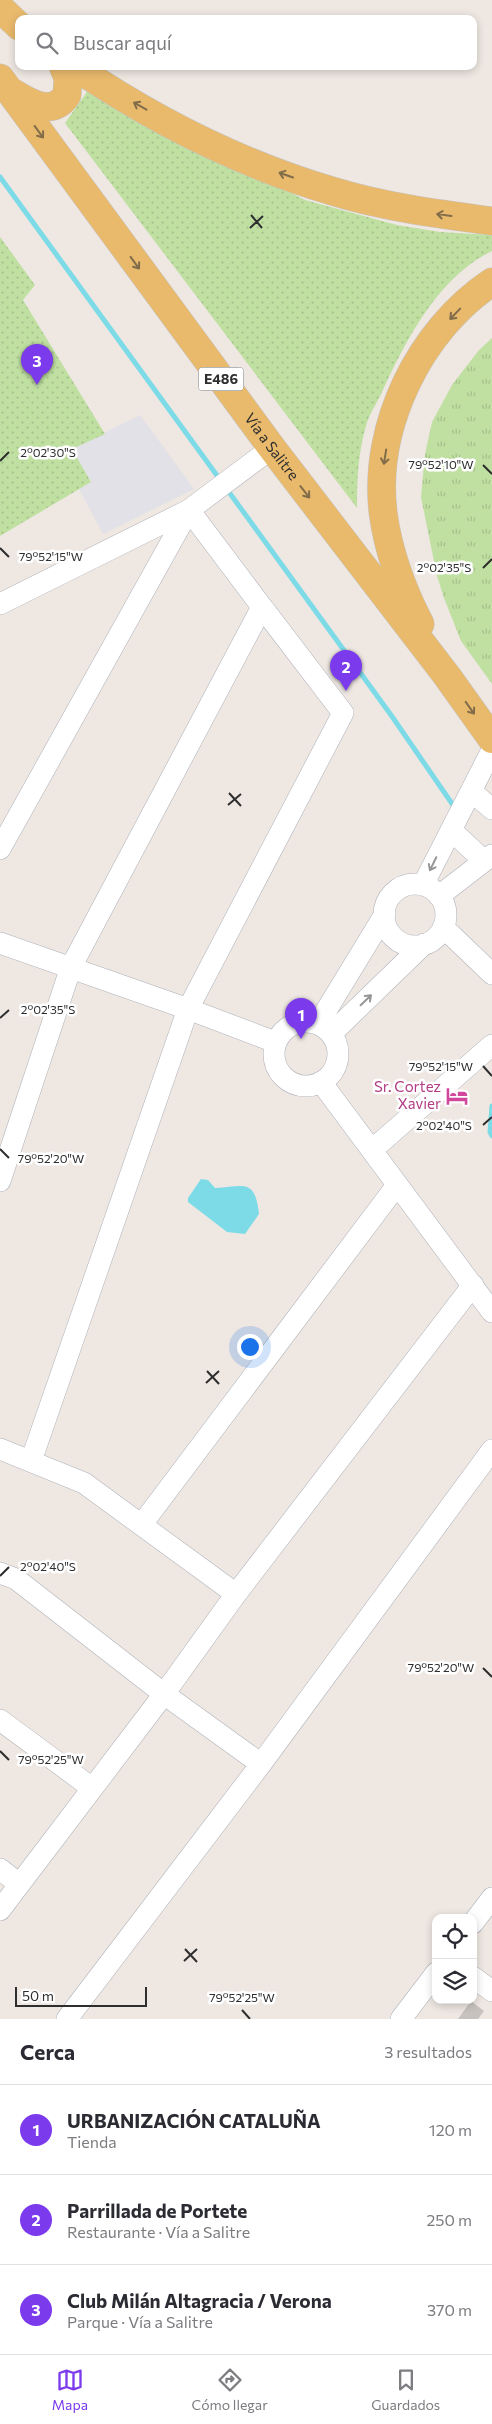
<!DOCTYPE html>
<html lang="es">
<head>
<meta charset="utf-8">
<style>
	body { margin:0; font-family:Commissioner,sans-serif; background:#f2f2f3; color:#2b2b33 }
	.controls { position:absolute; right:15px; bottom:15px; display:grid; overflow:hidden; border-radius:10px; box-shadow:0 2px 8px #0003 }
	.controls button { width:45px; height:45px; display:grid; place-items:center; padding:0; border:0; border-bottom:1px solid #e1e1e2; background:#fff; color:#2b2b33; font:25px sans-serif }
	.scale { position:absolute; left:15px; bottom:12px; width:132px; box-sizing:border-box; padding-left:5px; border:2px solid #2e2e2e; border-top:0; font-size:14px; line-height:18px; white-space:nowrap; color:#2e2e2e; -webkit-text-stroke:4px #fff; paint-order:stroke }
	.you { position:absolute; left:249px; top:1346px; width:18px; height:18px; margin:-12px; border:4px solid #fff; border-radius:50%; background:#1a73e8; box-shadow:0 0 0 8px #1a73e833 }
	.badge { display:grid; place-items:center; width:32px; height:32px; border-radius:50%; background:#7c3aed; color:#fff; font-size:16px; font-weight:700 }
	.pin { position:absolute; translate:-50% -41px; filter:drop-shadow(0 1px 2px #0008) }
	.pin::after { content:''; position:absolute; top:26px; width:18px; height:15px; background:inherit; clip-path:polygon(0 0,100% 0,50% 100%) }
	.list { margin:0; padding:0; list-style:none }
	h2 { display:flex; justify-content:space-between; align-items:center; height:65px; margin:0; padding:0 20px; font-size:21px }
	h2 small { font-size:16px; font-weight:400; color:#7c7c81 }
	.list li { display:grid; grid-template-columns:32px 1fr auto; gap:15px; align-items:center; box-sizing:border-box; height:90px; padding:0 20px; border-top:1px solid #e1e1e2 }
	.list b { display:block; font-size:19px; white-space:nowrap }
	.list p { margin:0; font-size:16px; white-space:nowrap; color:#7c7c81 }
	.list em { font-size:16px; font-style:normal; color:#7c7c81 }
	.icon { flex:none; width:28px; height:28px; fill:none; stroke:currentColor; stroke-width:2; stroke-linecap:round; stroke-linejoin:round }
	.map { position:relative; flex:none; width:492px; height:2019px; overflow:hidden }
	.search { position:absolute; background:#fff; box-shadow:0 2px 8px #0003; left:15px; right:15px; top:15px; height:55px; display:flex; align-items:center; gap:12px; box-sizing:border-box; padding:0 18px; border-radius:10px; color:#7c7c81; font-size:19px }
	.sheet { height:335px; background:#fff }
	nav { display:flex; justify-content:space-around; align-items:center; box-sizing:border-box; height:70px; border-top:1px solid #e1e1e2; background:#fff; font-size:14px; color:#7c7c81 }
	nav a { display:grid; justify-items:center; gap:2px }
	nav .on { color:#7c3aed }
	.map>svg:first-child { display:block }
	.industrial { fill:#e2e1e7 }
	.grass { fill:url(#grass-tufts) }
	.park { fill:url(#park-dots) }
	.water { fill:#7ddbe8 }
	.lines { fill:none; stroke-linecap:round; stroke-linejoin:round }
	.stream { stroke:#7ddbe8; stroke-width:5 }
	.building { fill:#c7c2bd }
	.minor-casing { stroke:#aeb1b9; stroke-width:22 }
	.primary-casing { stroke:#c4c4c4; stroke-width:29 }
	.minor { stroke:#fff; stroke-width:21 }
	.primary { stroke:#e9ba6c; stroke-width:28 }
	.oneway { stroke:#826d4a }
	.oneway2 { stroke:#969696 }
	.ticks { fill:none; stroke:#2e2e2e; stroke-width:2 }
	.labels { text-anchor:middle; stroke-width:5; stroke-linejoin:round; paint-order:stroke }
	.shield { fill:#fff; stroke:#6d6d6d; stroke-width:1 }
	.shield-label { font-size:14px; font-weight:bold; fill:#2e2e2e }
	.street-label { font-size:15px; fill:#2e2e2e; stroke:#fff }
	.hotel-label { font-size:15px; fill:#b23c85; stroke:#fff; text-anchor:end }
	.ticks-label { font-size:12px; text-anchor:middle; fill:#2e2e2e; stroke:#fff; stroke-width:5; stroke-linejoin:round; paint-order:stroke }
</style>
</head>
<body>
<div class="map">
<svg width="492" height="2019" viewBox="0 0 492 2019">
	<defs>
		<pattern id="grass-tufts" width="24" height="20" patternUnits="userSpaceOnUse" patternTransform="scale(1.25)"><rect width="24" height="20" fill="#c0e0a2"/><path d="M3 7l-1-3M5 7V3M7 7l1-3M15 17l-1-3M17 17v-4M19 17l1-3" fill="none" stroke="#a5c08c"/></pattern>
		<pattern id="park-dots" width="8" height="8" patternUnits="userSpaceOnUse" patternTransform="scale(1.25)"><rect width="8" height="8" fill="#c0e0a2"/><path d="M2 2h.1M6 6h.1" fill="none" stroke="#a5c08c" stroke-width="1.8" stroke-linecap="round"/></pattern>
	</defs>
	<rect width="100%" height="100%" fill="#eee7e2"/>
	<!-- industrial -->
	<path class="industrial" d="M140,415L194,489L103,534L79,489L91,482L71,449Z"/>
	<!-- grass -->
	<path class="grass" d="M492,338V684L461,641L444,598L437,576L421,497L425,454L432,422L452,385L479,350Z"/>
	<!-- park -->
	<path class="park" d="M89,89L305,200L397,225L440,232L492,235V251C438,277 406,340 382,392C377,403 369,414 366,426C358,453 357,480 357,508L65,123Z
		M0,237L35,285L23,300L105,434L72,449L91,482L0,536Z"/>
	<!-- water -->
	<path class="water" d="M201,1179L208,1180L215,1188C243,1187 255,1177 259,1214L245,1234L227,1232L188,1202V1198Z"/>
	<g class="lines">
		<!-- stream -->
		<path class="stream" d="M0,177L221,481
			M226,488L391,715L455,808
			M492,1106L490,1132L492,1136"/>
	</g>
	<!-- building -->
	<path class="building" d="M471,2001L484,2011L478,2019H458Z"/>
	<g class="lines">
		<!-- minor casing -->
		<g class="minor-casing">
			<path id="minor" d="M0,604L189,510L272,448
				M471,791L492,809
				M451,830L484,861
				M0,849L189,510
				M384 915a31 31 0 1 1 62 0a31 31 0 1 1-62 0Z
				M423,885L492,750
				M439,896L492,855
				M443,927L492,974
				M0,943L188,1009L275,1042
				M274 1054a32 32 0 1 1 64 0a32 32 0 1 1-64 0Z
				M318,1024L385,914
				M331,1034L424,944
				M321,1082L492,1312
				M372,1150L492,1045
				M0,1181L71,967L262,607L189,510
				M0,1449L84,1483L236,1594
				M31,1461L188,1009L343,713L262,607
				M142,1524L397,1185
				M0,1573L16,1579L164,1694L261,1764
				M0,1720L92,1788
				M0,1869L19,1884
				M0,1910L164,1694L236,1594L473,1285
				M473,1923L492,1898
				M473,1977L492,1991
				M67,2019L261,1764L492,1450
				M401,2019L436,1973"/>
		</g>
		<!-- primary casing -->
		<g class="primary-casing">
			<g id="primary">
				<path d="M0,8L19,26"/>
				<path d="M74,66C152,119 241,164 332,191C384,207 438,214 492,221"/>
				<path id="s1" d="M0,78L272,448L447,676L492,739"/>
				<path d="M12,92C30,103 52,117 67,95L68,78L63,66"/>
				<path d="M420,624C402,589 388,551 383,512C373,425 420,330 492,282"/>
			</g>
		</g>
		<!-- minor -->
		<use href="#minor" class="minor"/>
		<!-- primary -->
		<use href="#primary" class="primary"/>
	</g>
	<!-- one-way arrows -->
	<defs><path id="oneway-shaft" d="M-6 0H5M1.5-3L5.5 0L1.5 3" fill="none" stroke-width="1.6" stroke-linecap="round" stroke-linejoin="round" transform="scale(1.25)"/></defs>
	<g class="oneway">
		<use href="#oneway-shaft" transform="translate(140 106) rotate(-151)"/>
		<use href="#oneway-shaft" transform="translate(39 132) rotate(54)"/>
		<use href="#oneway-shaft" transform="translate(286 175) rotate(-161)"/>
		<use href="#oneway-shaft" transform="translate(444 215) rotate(-172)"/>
		<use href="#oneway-shaft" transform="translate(135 263) rotate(54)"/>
		<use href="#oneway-shaft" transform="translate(455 314) rotate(134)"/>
		<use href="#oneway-shaft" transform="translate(385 457) rotate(99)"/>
		<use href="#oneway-shaft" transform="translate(305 492) rotate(52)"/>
		<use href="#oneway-shaft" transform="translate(470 708) rotate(55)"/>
	</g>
	<g class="oneway2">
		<use href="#oneway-shaft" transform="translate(433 864) rotate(116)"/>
		<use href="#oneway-shaft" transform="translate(366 1000) rotate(-44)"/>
	</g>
	<!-- ticks -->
	<path class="ticks" d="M251,215L262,228M250,228L263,216M0,461L9,452M483,465L492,474M0,548L9,557M483,568L492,559M229,793L241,806M228,805L241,794M0,1018L9,1010M483,1066L492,1076M483,1125L492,1117M0,1149L9,1158M207,1371L219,1384M206,1383L219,1371M0,1576L9,1567M483,1668L492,1677M0,1751L9,1760M185,1949L197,1962M184,1961L197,1949M242,2010L250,2019"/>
	<!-- icons -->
	<defs>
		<g id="hotel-bare" transform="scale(1.725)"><path d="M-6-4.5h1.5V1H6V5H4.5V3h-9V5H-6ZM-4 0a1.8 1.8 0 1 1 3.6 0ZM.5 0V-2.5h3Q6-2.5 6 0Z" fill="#d1479c" stroke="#fff" stroke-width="2.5" paint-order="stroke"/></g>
	</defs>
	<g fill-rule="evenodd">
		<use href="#hotel-bare" x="457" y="1096"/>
	</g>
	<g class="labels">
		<!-- shield labels -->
		<rect class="shield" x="198.5" y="367.5" width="45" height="23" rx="4"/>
		<g class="shield-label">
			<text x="221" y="384">E486</text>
		</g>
		<!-- street labels -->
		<g class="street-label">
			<text dy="5" stroke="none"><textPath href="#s1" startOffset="458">Vía a Salitre</textPath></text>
		</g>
		<!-- hotel labels -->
		<g class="hotel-label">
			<text x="441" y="1092">Sr. Cortez<tspan x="441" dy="17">Xavier</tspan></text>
		</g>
	</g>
	<g class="ticks-label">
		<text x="48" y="457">2°02'30"S</text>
		<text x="441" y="469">79°52'10"W</text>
		<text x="51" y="561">79°52'15"W</text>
		<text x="444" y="572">2°02'35"S</text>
		<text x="48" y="1014">2°02'35"S</text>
		<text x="441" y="1071">79°52'15"W</text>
		<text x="444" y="1130">2°02'40"S</text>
		<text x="51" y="1163">79°52'20"W</text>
		<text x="48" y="1571">2°02'40"S</text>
		<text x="441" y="1672">79°52'20"W</text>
		<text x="51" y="1764">79°52'25"W</text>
		<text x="242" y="2002">79°52'25"W</text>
	</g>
</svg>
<div class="controls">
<button><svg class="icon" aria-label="locate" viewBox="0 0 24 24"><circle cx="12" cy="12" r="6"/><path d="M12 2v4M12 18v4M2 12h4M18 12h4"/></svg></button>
<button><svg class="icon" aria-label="layers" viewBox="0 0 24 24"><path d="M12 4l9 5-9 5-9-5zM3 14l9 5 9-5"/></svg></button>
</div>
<div class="scale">50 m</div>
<div class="you"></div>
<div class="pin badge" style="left:301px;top:1039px">1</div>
<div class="pin badge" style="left:346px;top:691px">2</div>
<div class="pin badge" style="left:37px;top:385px">3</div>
<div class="search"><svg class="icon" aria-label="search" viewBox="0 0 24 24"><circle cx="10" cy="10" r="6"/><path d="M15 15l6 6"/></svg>Buscar aquí</div>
</div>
<section class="sheet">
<h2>Cerca<small>3 resultados</small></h2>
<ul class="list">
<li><span class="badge">1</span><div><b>URBANIZACIÓN CATALUÑA</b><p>Tienda</p></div><em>120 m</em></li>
<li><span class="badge">2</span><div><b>Parrillada de Portete</b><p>Restaurante · Vía a Salitre</p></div><em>250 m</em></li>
<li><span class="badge">3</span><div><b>Club Milán Altagracia / Verona</b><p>Parque · Vía a Salitre</p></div><em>370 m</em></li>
</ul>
</section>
<nav>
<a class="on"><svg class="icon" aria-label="map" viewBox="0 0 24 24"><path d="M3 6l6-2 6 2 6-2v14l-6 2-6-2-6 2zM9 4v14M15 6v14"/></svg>Mapa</a>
<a><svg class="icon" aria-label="directions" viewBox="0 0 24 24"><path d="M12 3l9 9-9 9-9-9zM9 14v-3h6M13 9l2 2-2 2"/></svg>Cómo llegar</a>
<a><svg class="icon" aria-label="saved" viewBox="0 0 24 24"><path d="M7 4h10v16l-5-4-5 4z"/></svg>Guardados</a>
</nav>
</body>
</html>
